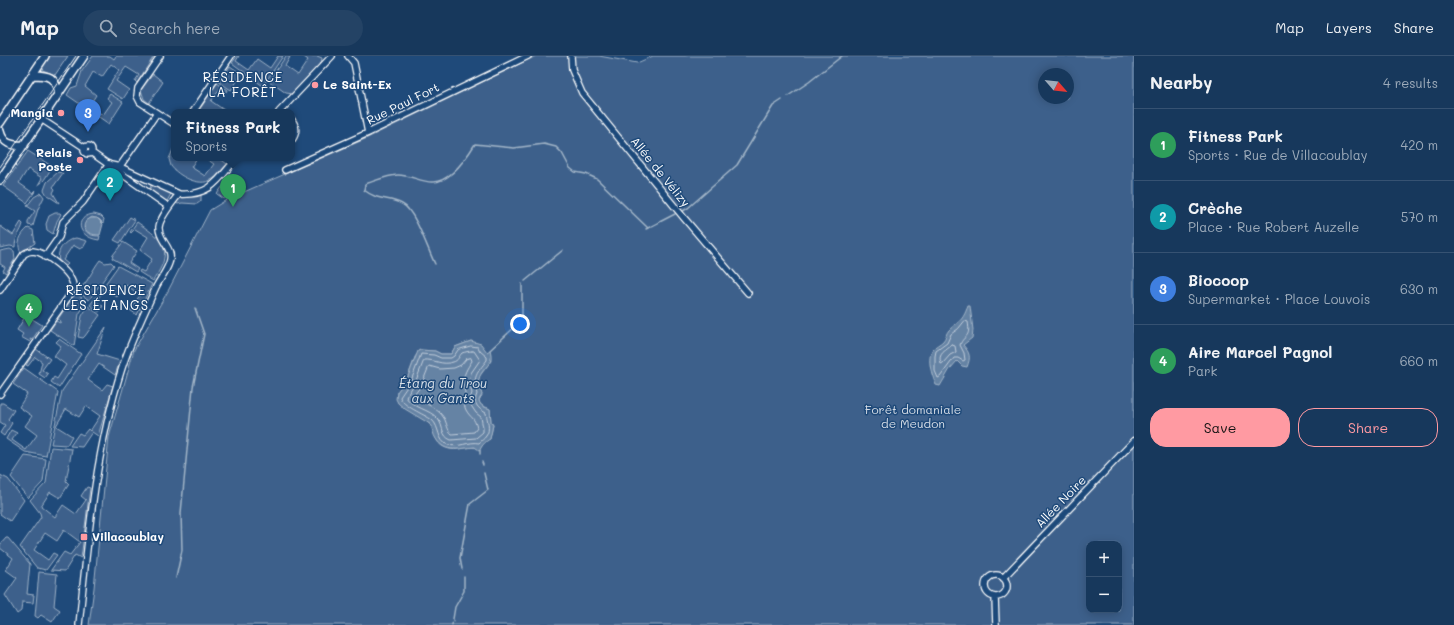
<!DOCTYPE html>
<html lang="en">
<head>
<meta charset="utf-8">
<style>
	body { margin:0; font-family:Mali,sans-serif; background:#244365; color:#f1f3f6 }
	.controls { position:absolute; right:12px; bottom:12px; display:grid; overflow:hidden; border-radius:8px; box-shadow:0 2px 10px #0003 }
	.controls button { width:36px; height:36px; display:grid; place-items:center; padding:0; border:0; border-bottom:1px solid #365272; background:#17385c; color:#f1f3f6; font:20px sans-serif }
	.compass { position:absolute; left:1038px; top:12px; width:36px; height:36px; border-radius:50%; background:#17385c; box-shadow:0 2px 10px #0003; rotate:118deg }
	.you { position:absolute; left:520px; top:268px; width:14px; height:14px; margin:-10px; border:3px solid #fff; border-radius:50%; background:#1a73e8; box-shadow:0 0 0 6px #1a73e833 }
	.badge { display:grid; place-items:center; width:26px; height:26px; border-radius:50%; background:#ff9aa2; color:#fff; font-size:13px; font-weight:700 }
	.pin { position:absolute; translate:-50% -33px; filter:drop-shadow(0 1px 2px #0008) }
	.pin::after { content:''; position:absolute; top:21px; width:14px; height:12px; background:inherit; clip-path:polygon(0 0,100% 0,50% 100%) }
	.popup { position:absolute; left:171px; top:53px; width:124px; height:52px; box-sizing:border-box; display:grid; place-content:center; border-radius:8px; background:#17385c; filter:drop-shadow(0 1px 3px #0005); font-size:13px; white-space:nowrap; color:#9eacbb }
	.popup b { font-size:15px; color:#f1f3f6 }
	.popup::after { content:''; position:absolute; left:50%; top:100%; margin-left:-8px; border:8px solid transparent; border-top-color:#17385c }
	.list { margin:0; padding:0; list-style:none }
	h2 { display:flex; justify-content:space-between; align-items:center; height:52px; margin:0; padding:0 16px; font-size:17px }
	h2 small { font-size:13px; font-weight:400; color:#9eacbb }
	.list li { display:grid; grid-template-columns:26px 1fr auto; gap:12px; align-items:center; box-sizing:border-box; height:72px; padding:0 16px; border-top:1px solid #365272 }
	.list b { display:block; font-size:15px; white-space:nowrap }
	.list p { margin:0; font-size:13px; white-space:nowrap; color:#9eacbb }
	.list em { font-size:13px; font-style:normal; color:#9eacbb }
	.actions { display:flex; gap:8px; padding:12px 16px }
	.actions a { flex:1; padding:9px 0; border:1px solid #ff9aa2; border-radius:16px; text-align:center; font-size:14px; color:#ff9aa2 }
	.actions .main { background:#ff9aa2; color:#111 }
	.icon { flex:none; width:22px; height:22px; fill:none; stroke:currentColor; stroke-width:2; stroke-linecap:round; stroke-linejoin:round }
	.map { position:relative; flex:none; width:1134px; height:569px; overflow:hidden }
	header { display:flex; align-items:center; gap:24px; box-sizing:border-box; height:56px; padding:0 20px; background:#17385c; border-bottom:1px solid #365272 }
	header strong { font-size:19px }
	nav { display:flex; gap:22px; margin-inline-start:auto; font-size:14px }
	.search { width:280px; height:36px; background:#244365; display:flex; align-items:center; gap:10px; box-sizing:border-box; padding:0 14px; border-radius:22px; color:#9eacbb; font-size:15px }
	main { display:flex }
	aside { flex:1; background:#17385c }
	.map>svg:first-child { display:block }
	.green { fill:#3c618b; stroke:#9eb0c5; fill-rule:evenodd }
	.water { fill:#6583a4; stroke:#a3b5c8 }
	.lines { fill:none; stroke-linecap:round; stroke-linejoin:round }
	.shore { stroke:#c1cddb; stroke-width:1 }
	.stream { stroke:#a3b5c8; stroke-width:1.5 }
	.minor-casing { stroke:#fff; stroke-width:8 }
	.major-casing { stroke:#fff; stroke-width:10 }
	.minor { stroke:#1f4a7a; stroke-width:5.5 }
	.major { stroke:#1f4a7a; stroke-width:7 }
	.tram { stroke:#fff; stroke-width:1 }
	.poi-dot { fill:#ff9aa2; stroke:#1f4a7a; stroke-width:1.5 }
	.labels { text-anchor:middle; stroke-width:3; stroke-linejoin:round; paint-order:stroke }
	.poi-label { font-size:12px; font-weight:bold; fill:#fff; stroke:#1f4a7a; text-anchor:start }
	.street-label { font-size:12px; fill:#fff; stroke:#1f4a7a }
	.park-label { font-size:12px; fill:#d8dfe8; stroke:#1f4a7a }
	.neighbourhood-label { font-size:13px; letter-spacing:1px; fill:#fff; stroke:#1f4a7a }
	.water-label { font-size:13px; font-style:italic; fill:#d8e0e8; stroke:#1f4a7a }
</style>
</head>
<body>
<header>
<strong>Map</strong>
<div class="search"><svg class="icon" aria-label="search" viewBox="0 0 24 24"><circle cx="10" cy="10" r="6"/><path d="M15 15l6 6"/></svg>Search here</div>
<nav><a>Map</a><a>Layers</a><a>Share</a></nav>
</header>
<main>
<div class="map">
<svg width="1134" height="569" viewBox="0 0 1134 569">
	<rect width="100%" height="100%" fill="#1f4a7a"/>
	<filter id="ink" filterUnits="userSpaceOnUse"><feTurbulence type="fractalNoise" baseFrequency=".025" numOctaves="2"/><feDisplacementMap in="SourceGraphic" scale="8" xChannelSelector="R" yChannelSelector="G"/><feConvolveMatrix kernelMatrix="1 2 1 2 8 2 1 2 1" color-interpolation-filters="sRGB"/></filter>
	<g filter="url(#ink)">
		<!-- green -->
		<path class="green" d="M47,0H68L55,19L40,13Z
			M93,0H110L114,3L116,0H154L137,27L135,25L139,19L126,11L116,25L129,34L123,43L107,33L119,14L111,8L102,21L93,16L85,30L96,39L89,50L103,59L112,46L107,42L110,38L123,46L109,68L67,39L71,32L77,30L82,15Z
			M237,0H239L236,5L249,14L257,3L270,12L278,0H283L263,30L232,7Z
			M286,0L290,1L285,10L298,19L308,4L303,0H317L322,2L321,8L293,38L286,37L269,25Z
			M536,0H599L637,7L653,0H1134V569H89L94,532L109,381L134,294L168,235L210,154L228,143L365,83ZM1044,18H1068V42H1044ZM471,285L487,296L490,295L491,305L479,321L478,327L482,339L479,344C480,351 485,350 490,353L491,366L493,369L490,383L485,385L480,393C469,388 457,397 446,392C433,387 437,377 431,370C426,362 406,354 398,347L397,336L407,323L415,301L420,294L435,295L441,298H451L455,291ZM1089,488H1119V554H1089Z
			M230,10L242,18L231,34L219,26Z
			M153,18L163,26L149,47L144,43L141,34Z
			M217,27L227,34L226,36L221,32L211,45L224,54L222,56H198Z
			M174,91V102H197L191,111L205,120L214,108L205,102H219L227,108C222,113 217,121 211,124C199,131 178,120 171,110L169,103Z
			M28,95L53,111C47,117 45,126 38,129L42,122L28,113L19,127L33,137L36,134L27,147L3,130Z
			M58,116L63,117L53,131L55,133L53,137L59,147L47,139L44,134L47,126Z
			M152,127L172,136L166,147L149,135Z
			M225,127L238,133L224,143L217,138Z
			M41,137L44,141L38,153L33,170L28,169V165L35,155L27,150L34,141Z
			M201,139V145L197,148L182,147L178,148L175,147L180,140Z
			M55,157H60L61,158L57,165L53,178L47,174L46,168L49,160Z
			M94,158L101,160L104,163L103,167L99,163L92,161L86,165L84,172C87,179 93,180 100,180L99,184C76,181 74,160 94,158Z
			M130,161L135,164L120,187L114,184Z
			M21,166L23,168C21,176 15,181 15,191L10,190L0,192V170L13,179Z
			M137,166C148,174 168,185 164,202C163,210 157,218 153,225L139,216L140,214L144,216L152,203L140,194L148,181L135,173L131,177L130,176Z
			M28,172L33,174L35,187L21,197C16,187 20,179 28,172Z
			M76,182L87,185L83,192L81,191L80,193L73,189L63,204L68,208L66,210L59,205C56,194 65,184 76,182Z
			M123,186L137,195L129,207L138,213L136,216L112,202L113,199Z
			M10,193L14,195L15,203L6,217L3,215L5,211L0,208V195Z
			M100,204L105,207L111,206L114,209L89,244L79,237L78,234C88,227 92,214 100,204Z
			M118,210L152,228L137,259L130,254L140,239L126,229L117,241L105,233L96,245L103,250L99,256L90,249Z
			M76,236L77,238L87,246L79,258L74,290L50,274L56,265L60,267L61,265L58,263Z
			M88,250L100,259L85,280L83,282L78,281L82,260Z
			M26,259L42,269L32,284L30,283L31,285L30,286L21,281L23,278L17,274Z
			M106,271L97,298L120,305L115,319L99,308L88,324L102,334L107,328L113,330L98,380L92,376L82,391L70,390L79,377L83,379L88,373L90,375L100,360L86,350L79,361L66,353L56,370L72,380L67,389L51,388L62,335Z
			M59,283L81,298L59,332L51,326L54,321L57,323L66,309L54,300L61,290L56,286Z
			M36,293L50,303L42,314L48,318L45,322L39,318L42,306L35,301L28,310L26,309Z
			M24,312L58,336L46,400L25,396L6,383L11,374L17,377L12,384L26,394L37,379L25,370L32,360L19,351L27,338L13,328Z
			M0,347H3L14,354L8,363L12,367L4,380L0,377L5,369L0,366Z
			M51,391L72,393L66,425L69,428L60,442L50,436L41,450L55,461L63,449L76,458L86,444L81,440L87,431L90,432L81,502L75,499L65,515L51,514L64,496L70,499L80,486L64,474L57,485L45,477L34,494L48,504L53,497L57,499L46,514L37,512L20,491L41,461L40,457L30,444L46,427Z
			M25,400L46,403L43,426L28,442L11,421Z
			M0,419L8,423L24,444L10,465L0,458V426L2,423L0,421Z
			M6,482H8L30,508L27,538L34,539L33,547L22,546L21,555L17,558L5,539L17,522L6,514L13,502L0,492V489Z
			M39,516L57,518L54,550L60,554L52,566L41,559L38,562L35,560Z"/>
		<!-- water -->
		<path class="water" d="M91,162H97L103,168L100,179C87,180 77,169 91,162Z
			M968,250H970L973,274L972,282L963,289C970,297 971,301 967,311L962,310L957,305L950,313L940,330L936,329C932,319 926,303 933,293C935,290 940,288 943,285C946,282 946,277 949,274C960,264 962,266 968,250Z
			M471,285L481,288L487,296L490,294C495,310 482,310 479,323C477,329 481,334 482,339L479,344C480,351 485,351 490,353L491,366L493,369L490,383C486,385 480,391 480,395L475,391C460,392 446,398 436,383C433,379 433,373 430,368L405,353L398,347L396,343L397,336L407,323L418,295L420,294L435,295L441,298H451L455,291Z"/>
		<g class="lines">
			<!-- shore -->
			<path class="shore" d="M965,265L968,266C971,283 964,278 960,289L964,297L965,304L963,305L958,302H954L940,321L938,322L935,315V300L936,295L947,287L951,278L958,273Z
				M952,289L955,290L956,296L950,299L943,307L941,308C937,297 946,295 952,289Z
				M471,290L478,291L480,295L487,301V304C477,317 472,321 477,338C473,347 477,352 486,357C487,363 491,374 486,380C484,383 481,385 479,387C469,385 458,392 448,389C437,385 440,371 432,364C424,358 402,350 400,341L411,325L421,298L434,299L441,302H451L454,300L458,294Z
				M472,295H474L480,304L471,317L469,327L472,337L470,343V348L476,357L481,361L483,372V376L476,382L451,384C441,380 444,371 438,363C430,353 412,352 406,341L415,327L424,304C434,303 442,310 453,306C458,305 459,300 462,297C465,296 469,295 472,295Z
				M471,302L472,305C467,312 463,319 463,328C464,331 465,335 465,338C465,344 463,348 466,354C471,363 474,360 477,372L474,376L452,378C447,374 447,367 444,362C438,352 424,347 415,342L414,339L421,330L429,310L440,313L454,312L461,309L466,303Z"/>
			<!-- stream -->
			<path class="stream" d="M788,40L809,26L842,0
				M683,155L688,152L737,109L773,50L782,44
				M646,173L675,158
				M435,208C428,194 415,154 402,148C388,141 378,145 364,134L365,129L368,127C377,124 389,119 398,119C410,119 421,126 432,126C450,127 467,101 475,88L514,92L544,88L556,91L562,97L570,112L575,116L586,118L597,123L648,172
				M525,225L563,194
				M490,294L518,268L522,260V228
				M480,395V398
				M482,406L483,409
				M462,513L460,502L470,448L488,434L484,417
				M176,522L182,494L181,457L193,331L204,278L195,252
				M452,569L455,551L464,535V521"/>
			<!-- minor casing -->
			<g class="minor-casing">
				<path id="minor" d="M160,0L138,32L137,40L140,46L174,68
					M348,0L354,7L368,77
					M571,0L572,14L582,37L684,162L748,237
					M193,56L231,0
					M279,56L332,0
					M41,63L85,92
					M292,64C297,71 297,77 292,84
					M84 94a4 4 0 1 1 8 0a4 4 0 1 1-8 0Z
					M92,97L169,151
					M111,109L120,111L179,138
					M118,113L157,57
					M285,114L368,77L528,0
					M45,201L59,181L63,166L83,146L109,108
					M0,234L24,198C27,196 29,195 33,195C45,196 74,218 73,231C73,233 71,235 71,237L0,338
					M985 530a11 11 0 1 1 22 0a11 11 0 1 1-22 0Z
					M1003,522L1134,385
					M995,541L996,569
					M79,569C88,482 95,396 122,312C131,284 144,258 156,231C160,223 166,216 169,207C175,192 158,185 159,171C160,161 173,146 179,138C211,140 218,124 237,102"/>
			</g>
			<!-- major casing -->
			<g class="major-casing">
				<path id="major" d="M33,19C50,19 54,21 59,37
					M0,67L45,0
					M0,75C3,88 12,90 24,89
					M0,124L84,0"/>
			</g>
			<!-- minor -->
			<use href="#minor" class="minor"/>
			<!-- major -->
			<use href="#major" class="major"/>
			<!-- tram -->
			<path class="tram" d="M0,111L76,0"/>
		</g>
	</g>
	<!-- markers -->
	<g class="poi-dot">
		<circle cx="315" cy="29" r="4"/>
		<circle cx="61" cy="57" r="4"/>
		<circle cx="80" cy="104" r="4"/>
		<rect x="80" y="477" width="8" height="8" rx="2"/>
	</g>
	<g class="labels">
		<!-- poi labels -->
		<g class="poi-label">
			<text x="323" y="33">Le Saint-Ex</text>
			<text x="53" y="61" text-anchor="end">Mangia</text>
			<text x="72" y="101" text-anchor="end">Relais<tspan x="72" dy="14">Poste</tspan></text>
			<text x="92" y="485">Villacoublay</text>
		</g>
		<!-- street labels -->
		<g class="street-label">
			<text transform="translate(403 48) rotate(-26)" y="4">Rue Paul Fort</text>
			<text transform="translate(660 116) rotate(51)" y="4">Allée de Vélizy</text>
			<text transform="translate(1061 446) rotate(-46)" y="4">Allée Noire</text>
		</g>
		<!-- park labels -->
		<g class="park-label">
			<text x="913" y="358">Forêt domaniale<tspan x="913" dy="14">de Meudon</tspan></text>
		</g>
		<!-- neighbourhood labels -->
		<g class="neighbourhood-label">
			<text x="243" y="26">RÉSIDENCE<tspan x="243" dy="15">LA FORÊT</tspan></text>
			<text x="106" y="239">RÉSIDENCE<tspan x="106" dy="15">LES ÉTANGS</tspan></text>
		</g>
		<!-- water labels -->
		<g class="water-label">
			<text x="443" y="332">Étang du Trou<tspan x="443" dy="15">aux Gants</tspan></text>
		</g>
	</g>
</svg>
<div class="controls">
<button>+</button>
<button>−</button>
</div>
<svg class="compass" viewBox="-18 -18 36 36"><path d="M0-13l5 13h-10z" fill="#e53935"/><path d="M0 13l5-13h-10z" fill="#9eacbb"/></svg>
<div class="you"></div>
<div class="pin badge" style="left:233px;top:151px;background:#2e9e5b">1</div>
<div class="popup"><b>Fitness Park</b>Sports</div>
<div class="pin badge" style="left:110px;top:145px;background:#0f9aa8">2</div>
<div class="pin badge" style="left:88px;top:76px;background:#3f7fe0">3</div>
<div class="pin badge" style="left:29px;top:271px;background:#2e9e5b">4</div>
</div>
<aside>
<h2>Nearby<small>4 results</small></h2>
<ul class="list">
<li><span class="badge" style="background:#2e9e5b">1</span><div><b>Fitness Park</b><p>Sports · Rue de Villacoublay</p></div><em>420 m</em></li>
<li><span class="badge" style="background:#0f9aa8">2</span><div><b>Crèche</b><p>Place · Rue Robert Auzelle</p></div><em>570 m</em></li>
<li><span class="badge" style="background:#3f7fe0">3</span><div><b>Biocoop</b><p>Supermarket · Place Louvois</p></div><em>630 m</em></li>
<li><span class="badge" style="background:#2e9e5b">4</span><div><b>Aire Marcel Pagnol</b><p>Park</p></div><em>660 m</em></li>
</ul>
<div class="actions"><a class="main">Save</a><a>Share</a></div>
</aside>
</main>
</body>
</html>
